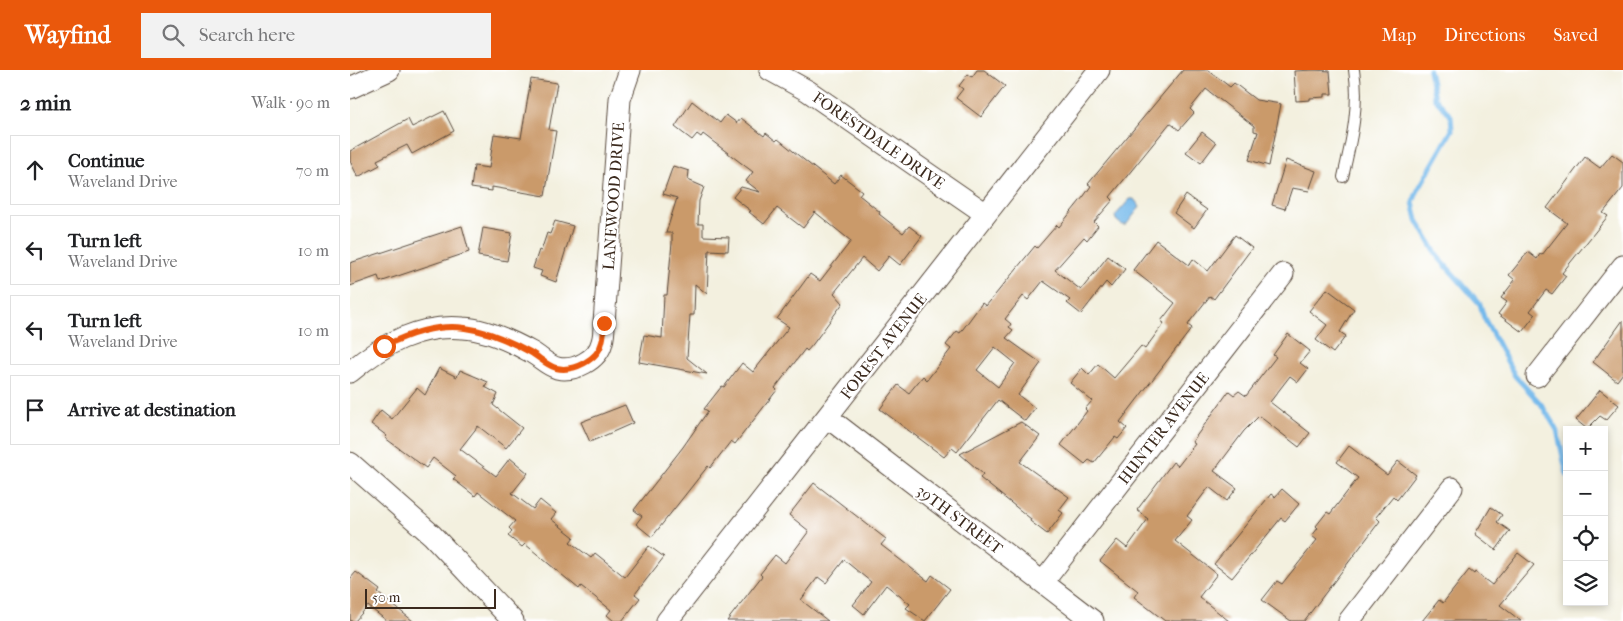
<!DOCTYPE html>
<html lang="en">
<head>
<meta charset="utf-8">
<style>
	body { margin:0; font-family:"IM FELL French Canon",serif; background:#f2f2f2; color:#202124 }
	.controls { position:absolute; right:15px; bottom:15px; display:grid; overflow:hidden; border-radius:0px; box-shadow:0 2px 8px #0003 }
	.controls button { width:45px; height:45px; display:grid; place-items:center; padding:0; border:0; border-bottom:1px solid #e0e0e0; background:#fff; color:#202124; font:25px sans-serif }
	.scale { position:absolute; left:15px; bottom:12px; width:131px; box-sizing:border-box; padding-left:5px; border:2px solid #3b2a1e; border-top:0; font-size:14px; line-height:18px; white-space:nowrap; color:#3b2a1e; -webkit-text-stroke:4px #fff; paint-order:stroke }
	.stop { position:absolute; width:15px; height:15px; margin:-11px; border:4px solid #ea580c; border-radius:50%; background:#fff }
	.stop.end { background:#ea580c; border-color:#fff; box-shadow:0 1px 5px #0008 }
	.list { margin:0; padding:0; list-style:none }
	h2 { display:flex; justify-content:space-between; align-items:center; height:65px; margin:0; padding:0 20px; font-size:21px }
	h2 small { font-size:16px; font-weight:400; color:#757577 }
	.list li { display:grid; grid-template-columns:32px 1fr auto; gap:15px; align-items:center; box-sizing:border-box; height:70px; margin:0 10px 10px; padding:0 10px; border:1px solid #e0e0e0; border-radius:0px }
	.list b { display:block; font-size:19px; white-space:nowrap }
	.list p { margin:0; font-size:16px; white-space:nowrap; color:#757577 }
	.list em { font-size:16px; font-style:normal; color:#757577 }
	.icon { flex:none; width:28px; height:28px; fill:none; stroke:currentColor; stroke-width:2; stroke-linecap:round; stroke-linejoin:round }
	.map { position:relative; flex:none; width:1273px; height:551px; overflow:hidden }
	header { display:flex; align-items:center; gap:30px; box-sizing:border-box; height:70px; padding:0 25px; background:#ea580c; color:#fff }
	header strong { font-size:24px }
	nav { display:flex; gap:28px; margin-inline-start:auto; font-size:18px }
	.search { width:350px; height:45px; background:#f2f2f2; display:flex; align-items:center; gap:12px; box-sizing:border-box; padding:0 18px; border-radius:0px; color:#757577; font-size:19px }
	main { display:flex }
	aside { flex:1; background:#fff }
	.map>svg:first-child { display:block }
	.water { fill:#74b9eb; stroke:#587284 }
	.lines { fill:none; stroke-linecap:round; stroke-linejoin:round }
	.stream { stroke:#74b9eb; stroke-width:5 }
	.building { fill:#ca9a6b; fill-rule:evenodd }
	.service-casing { stroke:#57483b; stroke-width:12 }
	.minor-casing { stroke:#57483b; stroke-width:23 }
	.service { stroke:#fff; stroke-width:10 }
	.minor { stroke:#fff; stroke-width:21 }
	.route { stroke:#ea580c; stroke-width:6 }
	.labels { text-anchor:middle; stroke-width:4; stroke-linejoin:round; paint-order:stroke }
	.street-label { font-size:16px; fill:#3b2a1e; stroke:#fff }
</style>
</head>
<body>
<header>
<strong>Wayfind</strong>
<div class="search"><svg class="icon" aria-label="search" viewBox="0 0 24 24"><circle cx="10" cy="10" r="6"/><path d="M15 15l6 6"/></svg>Search here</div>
<nav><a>Map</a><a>Directions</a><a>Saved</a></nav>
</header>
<main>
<aside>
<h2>2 min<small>Walk · 90 m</small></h2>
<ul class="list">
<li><svg class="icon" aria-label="ahead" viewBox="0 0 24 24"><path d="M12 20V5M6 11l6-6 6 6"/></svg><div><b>Continue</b><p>Waveland Drive</p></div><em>70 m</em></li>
<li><svg class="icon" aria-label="left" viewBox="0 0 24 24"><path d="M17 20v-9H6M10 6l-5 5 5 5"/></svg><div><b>Turn left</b><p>Waveland Drive</p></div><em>10 m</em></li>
<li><svg class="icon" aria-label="left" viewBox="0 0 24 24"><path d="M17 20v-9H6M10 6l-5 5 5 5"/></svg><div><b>Turn left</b><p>Waveland Drive</p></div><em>10 m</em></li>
<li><svg class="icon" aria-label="arrive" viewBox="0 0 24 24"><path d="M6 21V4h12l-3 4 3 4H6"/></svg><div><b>Arrive at destination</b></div></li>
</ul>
</aside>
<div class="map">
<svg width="1273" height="551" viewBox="0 0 1273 551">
	<rect width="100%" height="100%" fill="#fff"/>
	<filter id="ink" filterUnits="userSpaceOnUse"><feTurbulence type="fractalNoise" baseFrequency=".02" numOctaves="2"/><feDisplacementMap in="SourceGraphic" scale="10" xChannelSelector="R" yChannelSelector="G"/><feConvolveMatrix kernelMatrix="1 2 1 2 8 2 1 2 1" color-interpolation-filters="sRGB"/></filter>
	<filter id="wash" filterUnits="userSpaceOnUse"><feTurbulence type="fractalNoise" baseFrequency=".0096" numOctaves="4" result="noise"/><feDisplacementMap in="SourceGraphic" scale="20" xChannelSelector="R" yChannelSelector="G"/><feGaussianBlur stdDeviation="1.12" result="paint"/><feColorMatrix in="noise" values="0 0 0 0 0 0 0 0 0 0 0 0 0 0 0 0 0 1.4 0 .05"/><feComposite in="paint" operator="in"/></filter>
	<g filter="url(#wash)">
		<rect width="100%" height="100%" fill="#f3f0df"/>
		<!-- water -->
		<path class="water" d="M780,129H784L790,137L776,155H772L766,150L765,146Z"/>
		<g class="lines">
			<!-- stream -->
			<path class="stream" d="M1079,0L1085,28L1101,46L1102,60L1068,120L1063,132L1067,150L1088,187L1130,234L1134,248L1165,306L1191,334L1207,360L1217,405"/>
		</g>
		<g id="blocks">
			<!-- building -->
			<path class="building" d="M627,0H634L655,16L631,47L606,28L613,19L609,16L618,4L622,7Z
				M833,0H858L880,17L884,13L906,30L931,34L919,96L899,90L908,62L904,61V56L856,19L840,39L844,43L829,60L820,53L760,127L763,130L744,152L748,156L737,170L734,167L705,200L731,220L758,186L775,199L761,217L756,212L731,244L717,233L720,230L693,211L678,230L673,226L655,249L661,254L659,257L663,260L656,268L691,293L668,325L685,338L675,351L648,330L607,382L602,378L594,387L530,339L548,315L559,323L573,306L577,310L601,279L596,275L607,261L610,263L632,233L636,236L685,176L687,178L707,155L709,157L734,126L741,116L738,114ZM645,277L665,293L648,317L627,300Z
				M963,0L980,1L982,24H975V27L960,28V30L946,31L944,1Z
				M181,9L207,13L199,60L206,61L195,126L142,117V121L121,118L124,96L139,98L144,64L171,68Z
				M342,31L370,53L376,45L387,53L391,48L414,66L416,63L426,71L428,69L484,114L491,105L512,121L509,125L530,142L529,144L553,163L559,156L572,166L550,195L539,186L527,201L512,188L484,223L493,233L463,274L457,281L455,279L425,318L427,320L385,374L381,371L360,398L358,396L302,467L286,454L292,446L284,440L333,377L358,341L354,339L372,316L374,317L392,293L403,302L439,257L427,249L460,204L470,211L501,171L465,142L453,158L427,138L414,154L399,142L401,141L383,127L391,117L410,122L396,111L403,102L353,64L351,67L347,64L342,70L325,57Z
				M94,41L104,61L62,84L57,75L27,90L30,95L8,107L0,91V81L58,49L62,57Z
				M852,62L866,73L851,93L836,82Z
				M1262,84L1273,92V118L1253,143L1258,146L1212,203L1216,206L1202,224L1196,220L1180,241L1185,245L1172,262L1148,244L1157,232L1151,228L1165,210L1159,205L1178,182L1187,189L1190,184L1192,185L1217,153L1197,138L1235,87L1250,98Z
				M936,90L966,101L959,121L942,118L935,139L922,135Z
				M323,96L339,101L338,110L354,117L349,131L348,154H353V166L379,167L378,181L359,180L357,224L345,214L344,245H340L337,288L357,304L289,292L294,265L312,268L314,225H317L322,173V163H316L327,128L313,124Z
				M836,125L857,140L844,158L824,143Z
				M205,151L223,156L206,212L190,206L192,201L183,198L189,180L191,181L197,163L200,164Z
				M112,156L119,182L30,212L28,206L0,216V193Z
				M133,158L162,163L157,191L128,186Z
				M885,165L902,178L864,229L860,226L841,250L838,255L842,258L770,352L777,358L768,369L765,367L744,393L739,390L735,394L711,375L737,341L735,339L742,331L720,313L732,298L739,305L748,294L764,308L791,276L795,279L814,253L811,251L825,233L783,200L806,170L839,195L843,189L858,201Z
				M977,219L1004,239L990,262L996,266L983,283L966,270L977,255L959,241Z
				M1273,250V303L1267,311L1243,292Z
				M938,264L960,281L950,293L958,299L948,312L940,306L920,332L960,363L949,377L909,346L894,361L864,401L887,418L877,431L859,417L837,446L842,450L825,471L867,504L849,527L879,551H815L784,527L788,521L750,491L767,470L777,478L798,449L787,440L823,392L828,396L845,374L842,372L879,321L884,325L889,321L896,326L926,287L923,285Z
				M89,298L107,307L110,300L138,312L135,317L148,324L143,335L172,358L156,378L128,356L110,379L146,406L160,388L178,403L162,423L183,439L190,430L206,443L201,449L224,467L220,472L241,488L245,483L275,507L299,476L314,487L285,524L290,528L272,551H264L257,545L261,540L231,516L229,519L175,474L172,477L158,466L162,461L159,458L165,451L128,422L125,426L103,409L106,406L83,388L76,398L35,368L37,366L21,354L31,340L42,349L67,318L75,325Z
				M1250,320L1269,335L1256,350L1250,346L1237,359L1226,350Z
				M275,335L283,353L240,372L231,352Z
				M671,352L690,366L670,392L719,427L709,440L713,443L697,464L680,451L681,449L630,408L633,404L610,384Z
				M999,376L1037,405L1048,391L1066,405L1047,430L1043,426L1026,447L1030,451L954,551H941L912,530L927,511L932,514L967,470L962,466L968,458L966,456L977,442L980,444L1008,408L987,392Z
				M464,413L536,469L531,475L578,511L582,505L600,519L575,551L556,538L560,534L536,515L514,544L503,535L521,512L494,490L476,513L468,507L451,530L478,551H377L412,506L410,504L425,485L435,493L459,461L439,445Z
				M932,419L949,434L935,451L931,448L882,508L864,494L921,424L925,427Z
				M1141,437L1152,445L1147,452L1160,461L1146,480L1125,464Z
				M1168,483L1184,495L1150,535L1171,551H1072L1089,530L1093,533L1119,500L1124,504L1125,502L1142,515Z
				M6,502L30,520L28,523L63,551H37L18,536L5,551H0V509Z"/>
		</g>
	</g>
	<g filter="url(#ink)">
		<use href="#blocks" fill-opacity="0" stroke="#57483b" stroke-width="1"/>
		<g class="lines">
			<!-- service casing -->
			<g class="service-casing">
				<path id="service" d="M993,107C1001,72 1010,36 1004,0"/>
			</g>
			<!-- minor casing -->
			<g class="minor-casing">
				<path id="minor" d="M420,0L458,21L636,144
					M0,18L39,0
					M0,302C33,274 69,254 113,258C136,259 161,271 181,282C190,287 197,295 207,298C224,302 248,290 252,272C254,266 254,259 254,253L270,29L280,0
					M1187,306L1273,196
					M477,347L743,551
					M0,393L82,465L163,551
					M693,512L933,204
					M317,551L749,0
					M999,551L1102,418"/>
			</g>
			<!-- service -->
			<use href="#service" class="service"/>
			<!-- minor -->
			<use href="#minor" class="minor"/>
		</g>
	</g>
	<g class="lines" filter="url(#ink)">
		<!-- route -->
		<path class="route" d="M34,276C59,264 86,254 115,258C138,261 160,271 180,282C189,287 196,295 206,298C223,302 248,290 252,272C254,266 254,259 254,253"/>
	</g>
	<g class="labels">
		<!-- street labels -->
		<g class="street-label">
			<text transform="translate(529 70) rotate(35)" y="6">FORESTDALE DRIVE</text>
			<text transform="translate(263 126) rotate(-86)" y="6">LANEWOOD DRIVE</text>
			<text transform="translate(533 276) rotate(-52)" y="6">FOREST AVENUE</text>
			<text transform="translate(813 358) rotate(-52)" y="6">HUNTER AVENUE</text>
			<text transform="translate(610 449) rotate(37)" y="6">39TH STREET</text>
		</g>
	</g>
</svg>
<div class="controls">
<button>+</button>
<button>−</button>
<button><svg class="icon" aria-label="locate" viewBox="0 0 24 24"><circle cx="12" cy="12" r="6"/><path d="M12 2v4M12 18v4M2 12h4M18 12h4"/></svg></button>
<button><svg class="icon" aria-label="layers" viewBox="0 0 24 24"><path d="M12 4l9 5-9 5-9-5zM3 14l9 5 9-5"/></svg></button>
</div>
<div class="scale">50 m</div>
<div class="stop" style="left:34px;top:276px"></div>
<div class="stop end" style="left:254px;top:253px"></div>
</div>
</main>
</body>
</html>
